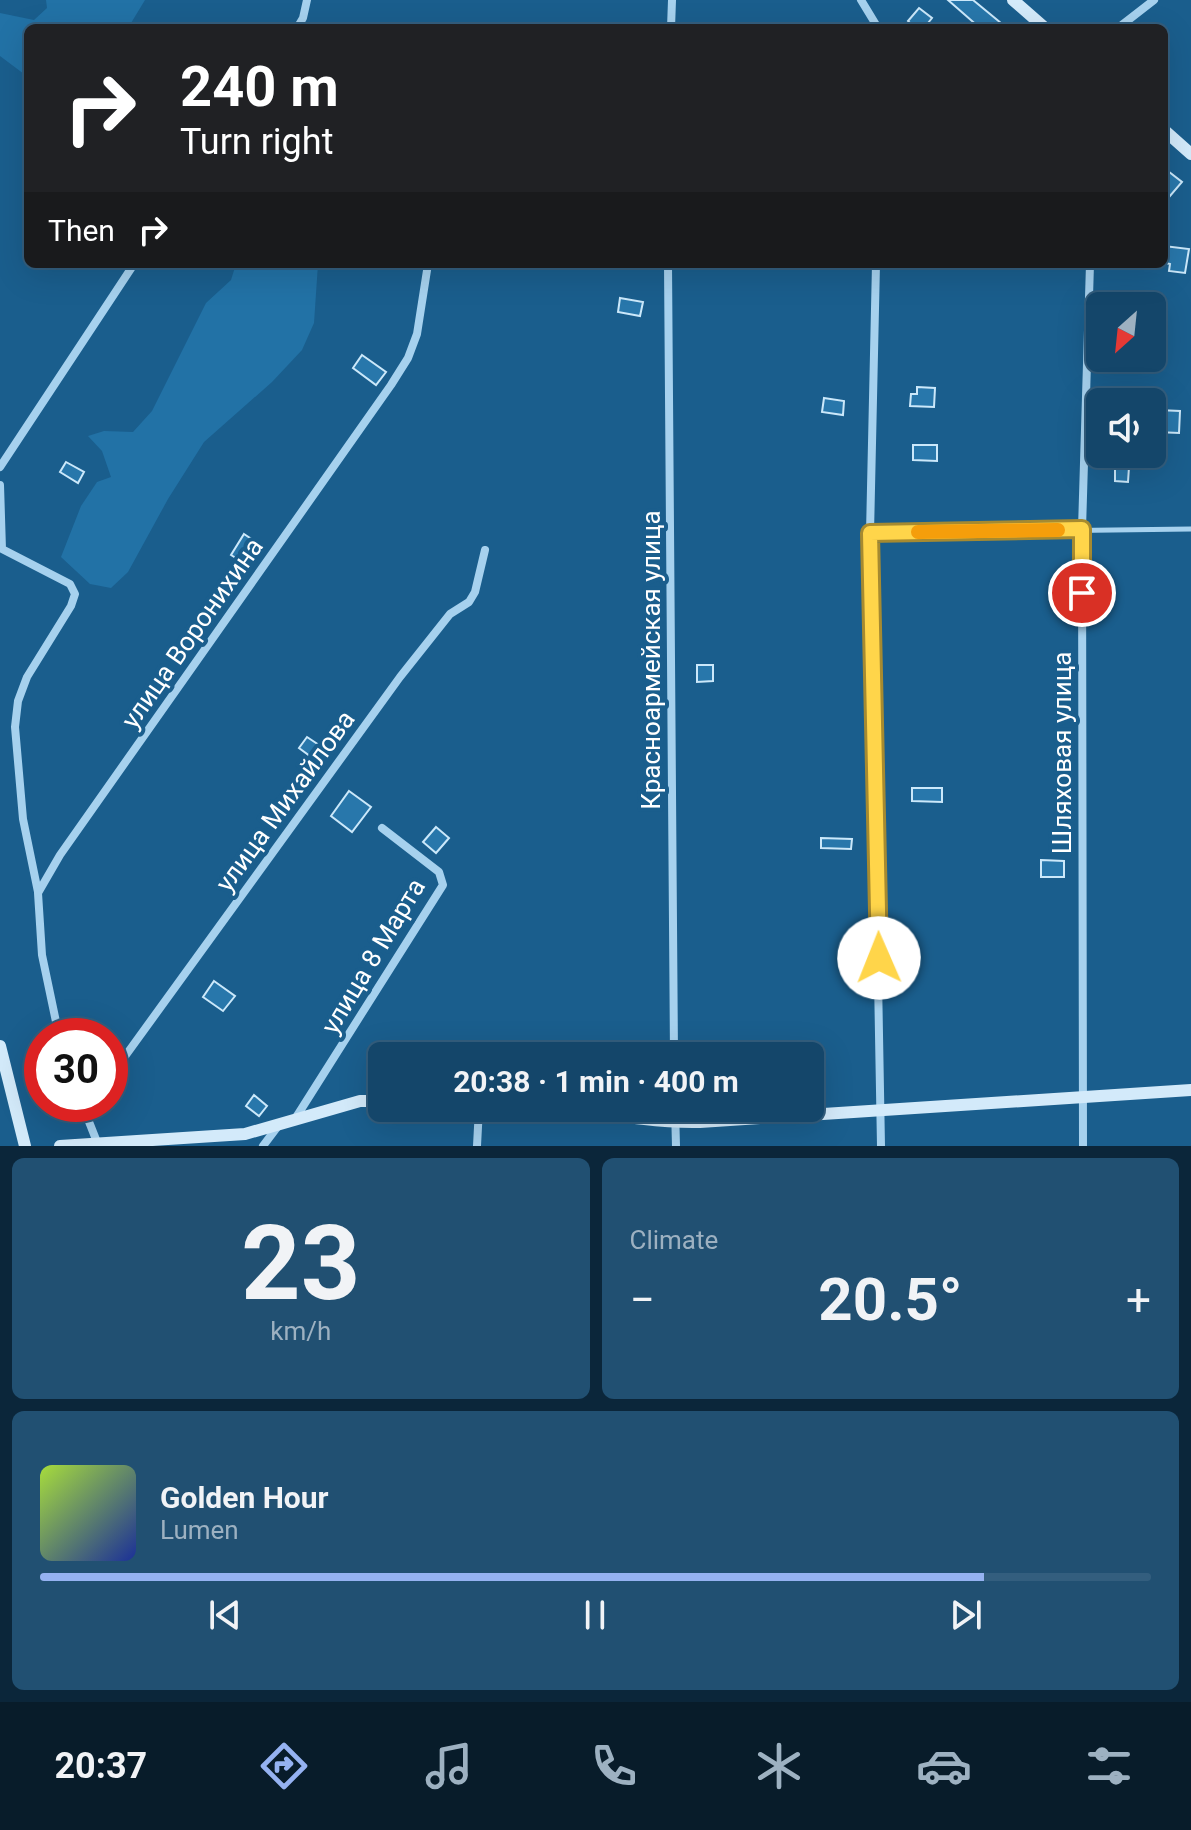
<!DOCTYPE html>
<html lang="en">
<head>
<meta charset="utf-8">
<style>
	body { margin:0; font-family:Roboto,sans-serif; background:#215072; color:#f1f3f6; height:100vh; display:flex; flex-direction:column; font-size:30px; white-space:nowrap }
	* { box-sizing:border-box; margin:0 }
	p { font-size:26px; color:#9db1c1 }
	.icon { flex:none; width:44px; height:44px; fill:none; stroke:currentColor; stroke-width:2; stroke-linecap:round; stroke-linejoin:round }
	.map { position:relative; height:1146px; overflow:hidden }
	.panel { display:flex; flex-direction:column; gap:12px; padding:12px; background:#0b263a; flex:1 }
	.panel>* { flex:none }
	.guide { position:absolute; left:24px; top:24px; width:1144px; height:244px; border-radius:12px; box-shadow:0 8px 32px #0002,0 0 0 2px #335e7e; background:#202124; color:#fff; overflow:hidden }
	.needle { width:52px; rotate:207deg }
	.fabs { position:absolute; left:1086px; top:292px; display:grid; gap:16px }
	.fabs a { display:grid; place-items:center; width:80px; height:80px; border-radius:12px; background:#14466a; box-shadow:0 8px 32px #0002,0 0 0 2px #335e7e; font-size:40px }
	.speed { position:absolute; left:24px; top:1018px; display:flex; gap:16px; font-size:40px; font-weight:700; text-align:center }
	.speed>* { display:grid; place-content:center; width:104px; height:104px; border-radius:50%; background:#14466a; box-shadow:0 8px 32px #0002,0 0 0 2px #335e7e; line-height:1 }
	.speed .limit { border:12px solid #d22; background:#fff; color:#111 }
	.pin { position:absolute; display:grid; place-items:center; width:68px; height:68px; color:#fff; margin:-34px; border:4px solid #fff; border-radius:50%; box-shadow:0 2px 8px #0007 }
	.me { position:absolute; width:88px; margin:-44px; rotate:359deg; stroke-linejoin:round; filter:drop-shadow(0 0 6px #0008) }
	.turn { display:flex; align-items:center; gap:28px; height:168px; padding:0 24px; font-size:36px }
	.turn .icon { width:104px; height:104px; stroke-width:2.5 }
	.turn b { display:block; font-size:56px; line-height:68px }
	.then { display:flex; align-items:center; height:76px; padding:0 24px; background:#0003; gap:16px; font-size:30px }
	.big { font-size:60px; font-weight:700; line-height:1.1 }
	.panel .widget { flex:1; display:flex; flex-direction:column; justify-content:center; gap:12px; min-width:0; padding:0 28px; border-radius:12px; background:#215072 }
	.panel .dial { align-items:center; gap:0 }
	.dial b { font-size:104px; line-height:1 }
	.song { display:flex; align-items:center; gap:24px }
	.cover { width:96px; height:96px; border-radius:12px; background:linear-gradient(135deg,hsl(80 70% 55%),hsl(230 70% 35%)) }
	.played { height:8px; border-radius:4px; background:linear-gradient(90deg,#95b2f1 85%,#335e7e 85%) }
	.keys { display:flex; justify-content:space-around; direction:ltr }
	.heat { display:flex; justify-content:space-between; align-items:center; font-size:44px; direction:ltr }
	.panel .tiles { flex:1; display:grid; gap:12px; grid-template-columns:1fr 1fr }
	.widget:last-child { grid-column:span 2 }
	.trip { position:absolute; left:368px; top:1042px; width:456px; height:80px; border-radius:12px; background:#14466a; box-shadow:0 8px 32px #0002,0 0 0 2px #335e7e; font-weight:700; line-height:80px; text-align:center }
	.tab-bar { display:flex; height:128px; justify-content:space-around; align-items:center; background:#081c2a; color:#9db1c1 }
	.tab-bar .icon { width:56px; height:56px }
	.tab-bar .active { color:#95b2f1 }
	.tab-bar b { font-size:36px; color:#f1f3f6 }
	.map>svg:first-child { display:block }
</style>
</head>
<body>
<div class="map">
<svg width="1191" height="1146" viewBox="0 0 1191 1146">
	<rect width="100%" height="100%" fill="#1a5e8d"/>
	<path fill="#2272a6" d="M46 0H145L128 28H28V77L0 56V13L34 20 47 8Z
		M236 264H318L314 323 302 350 272 382 204 442 168 499 128 572 111 588 90 584 61 557 81 506 97 482 111 477 102 451 88 436 104 431 133 432 152 411 206 303 231 280Z"/>
	<path fill="#2877ab" stroke="#cbe8fa" stroke-width="2" d="M948 0H973L1007 28H980Z
		M919 8 932 18 924 28H915L908 21Z
		M1164 168 1182 182 1164 203Z
		M1164 246 1189 249 1185 273 1169 271 1170 264 1166 263 1167 258 1164 257Z
		M620 298 643 302 640 316 618 312Z
		M362 355 386 372 376 385 353 368Z
		M917 387 935 388 934 407 910 406 911 394H917Z
		M824 398 844 401 843 415 822 412Z
		M1158 410 1180 411 1179 433 1157 432Z
		M913 445H937V461L913 460Z
		M66 462 84 472 78 483 60 472Z
		M1115 466 1129 467 1128 482 1115 481Z
		M244 534 259 544 252 556 246 552 241 561 231 555Z
		M697 665H713V681L697 682Z
		M307 737 322 747 314 759 299 748Z
		M912 788H942V802L912 801Z
		M349 791 371 807 352 832 331 816Z
		M436 827 449 838 436 853 423 842Z
		M821 838 852 839 851 849 821 848Z
		M1041 860 1064 861V877H1041Z
		M214 981 235 996 223 1011 203 997Z
		M597 1046 635 1049 634 1056H596Z
		M254 1095 267 1106 259 1116 246 1106Z"/>
	<g fill="none" stroke-linecap="round" stroke-linejoin="round">
		<path stroke="#a6d1ee" stroke-width="5" d="M870 533 1191 529"/>
		<path stroke="#a6d1ee" stroke-width="8" d="M861 0 878 28
			M297 28 303 18 307 0
			M671 28 672 0
			M1118 28 1154 0
			M668 264 674 1056
			M876 264 870 533 881 1146
			M0 467 134 264
			M0 485 2 549 70 584 75 594 71 606 27 677 18 701 15 727 23 819 38 892
			M59 1036 42 955 38 893 60 855 391 385 408 358 417 334 428 264
			M110 1077 400 677 450 614 469 602 475 592 485 550
			M82 1104 97 1142 95 1146
			M675 1108 676 1146
			M295 1119 443 885 439 872 382 828
			M263 1146 278 1126
			M477 1146 479 1108
			M1083 1146 1082 529 1090 264"/>
		<path stroke="#d3eafa" stroke-width="12" d="M1013 0 1045 28
			M1164 130 1191 154
			M0 1046 25 1146
			M571 1108C614 1115 656 1123 700 1122L1191 1090
			M60 1146 245 1134 360 1101H382"/>
	</g>
	<g fill="none" stroke-linecap="round" stroke-linejoin="round">
		<defs>
			<path id="route" d="M879 958 870 533 1082 529V593"/>
		</defs>
		<use href="#route" stroke="#a68a30" stroke-width="20"/>
		<use href="#route" stroke="#ffd54a" stroke-width="14"/>
		<path stroke="#f59e0b" stroke-width="14" d="M918 532 1058 530"/>
	</g>
	<g text-anchor="middle" stroke-width="8" stroke-linejoin="round" paint-order="stroke">
		<g font-size="26" fill="#fff" stroke="#1a5e8d">
			<text transform="translate(192 633) rotate(-55)" y="9">улица Воронихина</text>
			<text transform="translate(651 660) rotate(-90)" y="9">Красноармейская улица</text>
			<text transform="translate(1062 753) rotate(-90)" y="9">Шляховая улица</text>
			<text transform="translate(285 801) rotate(-54)" y="9">улица Михайлова</text>
			<text transform="translate(373 956) rotate(-59)" y="9">улица 8 Марта</text>
		</g>
	</g>
</svg>
<div class="fabs">
<a><svg class="needle" viewBox="-14 -14 28 28"><path d="M0-13l5 13h-10z" fill="#e53935"/><path d="M0 13l5-13h-10z" fill="#9db1c1"/></svg></a>
<a><svg class="icon" aria-label="sound" viewBox="0 0 24 24"><path d="M4 9h4l5-4v14l-5-4H4zM17 9q2 3 0 6"/></svg></a>
</div>
<div class="speed"><div class="limit">30</div></div>
<div class="pin" style="left:1082px;top:593px;background:#d93025"><svg class="icon" aria-label="arrive" viewBox="0 0 24 24"><path d="M6 21V4h12l-3 4 3 4H6"/></svg></div>
<svg class="me" style="left:879px;top:958px" viewBox="-20 -20 40 40"><circle r="19" fill="#fff"/><path d="M0-13L10 11 0 6-10 11z" fill="#ffd54a"/></svg>
<div class="trip">20:38 · 1 min · 400 m</div>
<div class="guide">
<div class="turn"><svg class="icon" aria-label="right" viewBox="0 0 24 24"><path d="M7 20v-9h11M14 6l5 5-5 5"/></svg><div><b>240 m</b>Turn right</div></div>
<div class="then">Then<svg class="icon" aria-label="right" viewBox="0 0 24 24"><path d="M7 20v-9h11M14 6l5 5-5 5"/></svg></div>
</div>
</div>
<section class="panel">
<div class="tiles">
<div class="widget dial"><b>23</b><p>km/h</p></div>
<div class="widget"><p>Climate</p>
<div class="heat"><a>−</a><b class="big">20.5°</b><a>+</a></div>
</div>
<div class="widget">
<div class="song"><i class="cover"></i><div><b>Golden Hour</b><p>Lumen</p></div></div>
<div class="played"></div>
<div class="keys"><svg class="icon" aria-label="previous" viewBox="0 0 24 24"><path d="M18 5L8 12l10 7zM5 5v14"/></svg><svg class="icon" aria-label="pause" viewBox="0 0 24 24"><path d="M8 5v14M16 5v14"/></svg><svg class="icon" aria-label="next" viewBox="0 0 24 24"><path d="M6 5l10 7-10 7zM19 5v14"/></svg></div>
</div>
</div>
</section>
<nav class="tab-bar">
<b>20:37</b>
<svg class="icon active" aria-label="directions" viewBox="0 0 24 24"><path d="M12 3l9 9-9 9-9-9zM9 14v-3h6M13 9l2 2-2 2"/></svg>
<svg class="icon" aria-label="music" viewBox="0 0 24 24"><path d="M9 18V5l10-2v13"/><circle cx="6" cy="18" r="3"/><circle cx="16" cy="16" r="3"/></svg>
<svg class="icon" aria-label="phone" viewBox="0 0 24 24"><path d="M5 4h4l2 5-3 2q2 4 5 5l2-3 5 2v4C11 20 4 13 5 4z"/></svg>
<svg class="icon" aria-label="climate" viewBox="0 0 24 24"><path d="M12 3v18M4 7l16 10M4 17L20 7"/></svg>
<svg class="icon" aria-label="car" viewBox="0 0 24 24"><path d="M5 17H2v-5l4-1 3-4h7l3 4 3 1v5h-3M9 17h6M6 11h13"/><circle cx="7" cy="17" r="2"/><circle cx="17" cy="17" r="2"/></svg>
<svg class="icon" aria-label="filters" viewBox="0 0 24 24"><path d="M4 7h16M4 17h16"/><circle cx="9" cy="7" r="2"/><circle cx="15" cy="17" r="2"/></svg>
</nav>
</body>
</html>
